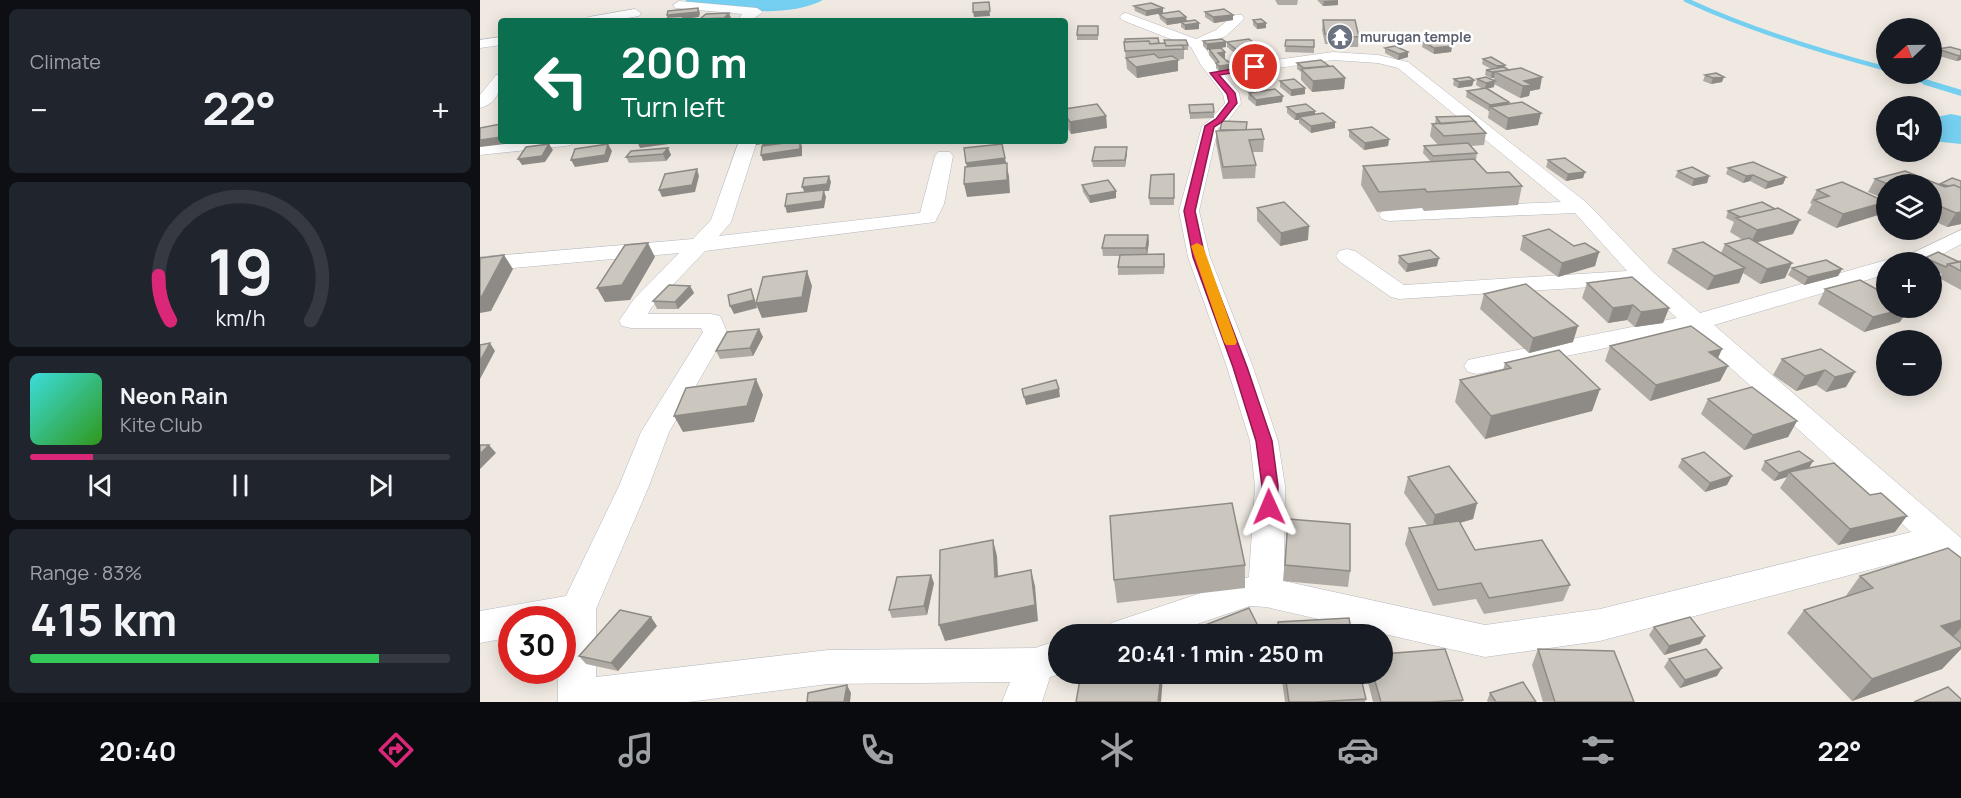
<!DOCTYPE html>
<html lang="en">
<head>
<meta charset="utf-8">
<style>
	body { margin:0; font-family:Manrope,sans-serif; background:#20242c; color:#f1f3f6; height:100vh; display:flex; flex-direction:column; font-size:22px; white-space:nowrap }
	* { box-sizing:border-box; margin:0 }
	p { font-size:20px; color:#9ea1a6 }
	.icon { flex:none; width:33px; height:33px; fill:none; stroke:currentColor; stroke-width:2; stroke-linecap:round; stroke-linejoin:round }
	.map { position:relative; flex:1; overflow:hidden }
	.sheet { display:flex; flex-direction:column; gap:9px; padding:9px; background:#0d0f14; width:480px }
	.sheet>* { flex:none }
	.top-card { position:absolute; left:18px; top:18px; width:570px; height:126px; border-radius:6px; box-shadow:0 3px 15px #0003; background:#0b6e4f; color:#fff; overflow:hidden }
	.needle { width:39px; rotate:248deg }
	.controls { position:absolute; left:1396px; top:18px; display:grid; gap:12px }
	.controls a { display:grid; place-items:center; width:66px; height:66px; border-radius:50%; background:#171b24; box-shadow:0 3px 15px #0003; font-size:30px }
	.speed { position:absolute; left:18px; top:606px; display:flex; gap:12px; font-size:30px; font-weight:700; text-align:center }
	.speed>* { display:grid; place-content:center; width:78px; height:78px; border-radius:50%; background:#171b24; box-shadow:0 3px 15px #0003; line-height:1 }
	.speed .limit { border:9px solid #d22; background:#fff; color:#111 }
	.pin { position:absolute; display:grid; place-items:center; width:51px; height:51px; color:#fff; margin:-26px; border:3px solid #fff; border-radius:50%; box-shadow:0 2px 6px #0007 }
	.me { position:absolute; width:66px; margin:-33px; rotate:359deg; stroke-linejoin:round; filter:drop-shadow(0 0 4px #0008) }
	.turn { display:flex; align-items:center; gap:21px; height:126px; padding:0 24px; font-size:27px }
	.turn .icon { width:78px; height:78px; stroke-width:2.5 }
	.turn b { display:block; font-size:42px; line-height:51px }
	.big { font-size:45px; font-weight:700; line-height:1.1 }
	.sheet .tile { flex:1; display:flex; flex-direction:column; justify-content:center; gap:9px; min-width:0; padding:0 21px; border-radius:9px; background:#20242c }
	.sheet .dial { align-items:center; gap:0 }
	.dial svg { height:156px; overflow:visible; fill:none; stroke:#363941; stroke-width:7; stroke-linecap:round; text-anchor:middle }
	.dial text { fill:#f1f3f6; stroke:none }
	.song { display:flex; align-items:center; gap:18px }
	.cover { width:72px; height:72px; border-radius:9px; background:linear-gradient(135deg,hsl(180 70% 55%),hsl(110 70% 35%)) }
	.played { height:6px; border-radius:3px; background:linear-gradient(90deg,#db2777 15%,#363941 15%) }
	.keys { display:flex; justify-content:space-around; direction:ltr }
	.heat { display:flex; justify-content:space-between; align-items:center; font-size:33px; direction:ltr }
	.charge { height:9px; border-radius:4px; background:linear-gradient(90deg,#34c759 83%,#363941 0) }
	.trip { position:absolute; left:568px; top:624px; width:345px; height:60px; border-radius:30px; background:#171b24; box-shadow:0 3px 15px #0003; font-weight:700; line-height:60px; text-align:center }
	.menu { display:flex; height:96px; justify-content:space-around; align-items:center; background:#090b0e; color:#9ea1a6 }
	.menu .icon { width:42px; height:42px }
	.menu .selected { color:#db2777 }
	.menu b { font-size:27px; color:#f1f3f6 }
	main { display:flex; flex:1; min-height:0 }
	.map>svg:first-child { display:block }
</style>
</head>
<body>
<main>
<section class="sheet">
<div class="tile"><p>Climate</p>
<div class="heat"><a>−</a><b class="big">22°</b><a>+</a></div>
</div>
<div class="tile dial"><svg viewBox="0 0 100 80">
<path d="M14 69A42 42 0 1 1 86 69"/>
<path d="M14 69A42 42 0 0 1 8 46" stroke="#db2777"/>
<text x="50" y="56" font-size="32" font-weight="700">19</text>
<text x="50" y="72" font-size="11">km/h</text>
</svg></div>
<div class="tile">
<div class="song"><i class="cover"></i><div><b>Neon Rain</b><p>Kite Club</p></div></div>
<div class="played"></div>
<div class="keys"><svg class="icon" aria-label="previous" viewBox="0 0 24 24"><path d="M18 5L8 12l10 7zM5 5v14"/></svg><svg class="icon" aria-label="pause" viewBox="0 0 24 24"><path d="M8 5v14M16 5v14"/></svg><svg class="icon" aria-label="next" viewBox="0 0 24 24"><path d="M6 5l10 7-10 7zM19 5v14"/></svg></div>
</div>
<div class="tile"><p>Range · 83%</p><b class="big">415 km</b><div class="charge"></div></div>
</section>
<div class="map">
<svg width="1481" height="702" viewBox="0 0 1481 702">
	<rect width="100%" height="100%" fill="#efe9e1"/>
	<path fill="#75cff0" d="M206 0H343C303 20 248 8 205 3Z
		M1471 114 1481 116V144L1452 141V118Z"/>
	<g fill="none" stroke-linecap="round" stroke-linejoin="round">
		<path stroke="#75cff0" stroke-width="4.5" d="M1206 0C1270 30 1339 51 1407 69
			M1421 74 1450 83"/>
		<path stroke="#75cff0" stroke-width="6" d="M1445 82 1481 93"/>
		<defs>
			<path id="street" d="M199 1 277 8 283 12 270 21H258L262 14 195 8 193 5Z
				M155 9 161 13 159 16 131 21H103L109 17Z
				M646 13 716 39 736 30 754 15H762L764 18 762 21 746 36 724 46 738 68 853 52 898 55 928 62 1107 203 1173 272 1220 313 1399 262 1407 260 1415 262H1407V274L1234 325 1481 538V572L1469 568 1453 553 1120 641 1005 657 786 607 770 606 688 634H626L631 623 769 577 775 486 770 441 747 367 708 257 699 211 722 126 733 117 745 103 743 94 721 65 711 47 642 20 640 17 642 14ZM853 60 898 63 918 68 1081 202 909 209 902 211 899 215 902 219 909 221 1095 213 1147 271 924 285 875 251 867 249 859 251 856 256 859 261 911 297 919 299 1160 284 1197 318 997 358 988 360 984 366 988 372 997 374 1210 331 1431 532 1120 609 1005 625 804 581 805 486 798 441 773 367 730 257 719 211 738 128 745 125 761 103 759 93 745 76Z
				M21 37V45L0 48V40Z
				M21 74C21 89 18 103 0 108V95L16 75Z
				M35 141H94L91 145 85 146 0 155V145Z
				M259 141H277L251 222 239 236 440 213 455 156 458 152H470L473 156 464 204 455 222 225 251 171 308 168 314H231L240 316 247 332 189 432 169 486 116 609V677L348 650 555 648 579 640 580 674 570 677 562 702H522L530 682 348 684 208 702H78V670H82V620H32V637L0 643V611L86 596 139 486 161 432 223 332 221 328H151L142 326 139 321 154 299 199 253 0 271V257L213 239 231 220Z
				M1481 230V244L1448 262H1421L1424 257Z"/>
		</defs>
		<use href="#street" stroke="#b4b7c1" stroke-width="1"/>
		<use href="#street" fill="#fff" fill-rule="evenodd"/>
	</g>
	<path fill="#afaba4" d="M795 0H818L817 5H798Z
		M837 0H858V5L843 6Z
		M654 6 683 8V13L666 16 655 11Z
		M725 12 753 20 734 23 725 17Z
		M679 14 719 23V29L705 30 701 27V23L687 25 680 19Z
		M251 18 248 21H220V19Z
		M773 20 786 23V28L777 29 773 25Z
		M843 20 879 37 878 47H862V44H845L842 30Z
		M618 26V40H597V35Z
		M806 40H834V53L805 52Z
		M723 41 746 42V47L727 50 723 46Z
		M644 42 708 45V50H704V59L697 60 698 71 657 78 647 69Z
		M747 42 779 53H773L775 61 762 62 758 59V55H757L747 47Z
		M943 42 972 46 971 52 954 54 942 47Z
		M905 48 928 52V57L918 60 905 53Z
		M729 49 745 52V58H744L747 61 755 64V70L739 72 736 68V63L729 55Z
		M1458 49 1481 50V60L1476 61 1456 55Z
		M1003 59 1025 65 1024 67 1060 89 1050 91 1049 96 1040 98 1014 84V87L1007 89 1058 125 1026 130 1008 118 1009 111 986 97 987 91 1003 89 996 85 997 79 1013 81 1014 78H1011L1005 75 1006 70 1011 69 1002 64Z
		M817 63 865 78 864 89 832 92 821 80V72L817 69Z
		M1225 75 1242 82 1231 84 1223 81Z
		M974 79 994 80 992 86 978 88 973 85Z
		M800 81 825 88V94L811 96 800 87Z
		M769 93 802 102 776 106 768 99Z
		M709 105 734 112V118L710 119Z
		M807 107 835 111V114L855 128 831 133 819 123V120H815L807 113Z
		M585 109 626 116 627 128 591 134 585 124Z
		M956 117 1006 133 1004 145 991 146 997 153 996 160H994L1007 173 1042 186 1038 205 944 211 942 208 897 212 881 185 883 166 951 162 943 153 944 146 958 145 950 136 952 124H955Z
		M767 130 784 139 783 152H772L776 165 775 178 743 179 736 143V131Z
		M869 130 909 139 908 146 884 150 869 137Z
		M647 147V153L645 167H613L612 161Z
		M188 148 191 155 186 161 149 163 146 157Z
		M1068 160 1105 172 1103 178 1086 181 1066 167Z
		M1248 168 1306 177 1303 184 1285 189 1270 181 1263 183 1246 174Z
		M1198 171 1229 176 1227 183 1212 186 1195 177Z
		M694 174V205H670L669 198Z
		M1395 179 1460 185V184L1481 181V224L1467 227 1452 220V184H1407V200L1388 192Z
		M602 185 636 191V198L610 203 603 192Z
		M1337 190 1398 215 1356 228 1327 213 1332 204 1330 203Z
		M777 208 828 240 800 246 777 221Z
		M1248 211 1313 234 1276 242 1305 278 1280 284 1263 273 1259 283 1227 290 1187 263 1193 249 1241 253 1245 244 1263 240 1250 232 1254 222 1246 218Z
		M668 235 669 242 667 254 685 262 684 274 638 275V267L640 256H623L622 248Z
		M1043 236 1119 252 1115 266 1078 277 1040 250Z
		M919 256 957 266 926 272 918 263Z
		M1445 258 1481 261V290L1459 278 1462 274 1452 270V262H1442Z
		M1312 268 1362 269 1358 276 1324 285 1308 275Z
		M1107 283 1189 308 1183 323 1155 327 1147 320 1128 323 1102 298Z
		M210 286 214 293 198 309H177L173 301Z
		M1345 289 1420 322 1384 332 1338 304Z
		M1004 294 1093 342 1049 353 1000 309Z
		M279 329 283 337 273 356 240 359 236 351Z
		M1130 346 1242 349 1238 358 1248 366 1240 381 1170 401 1125 361Z
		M1341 349 1366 387 1346 392 1336 385 1316 391 1293 375 1302 359Z
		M1025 363 1120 389 1112 411 1005 439 975 402 980 380 1023 370Z
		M1228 399 1317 421 1308 437 1264 450 1221 414Z
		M1202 459 1247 485 1225 492 1198 467Z
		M1285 461 1328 468 1415 532 1358 545 1300 488 1307 477 1294 481 1281 470Z
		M928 477 997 503 993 519 980 523 995 550 1090 585 1083 601 1004 614 996 599 953 606 925 544 929 528 947 525 924 493Z
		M808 519 870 571 868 587 803 581Z
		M1481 558V649L1462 669 1372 701 1307 633 1324 610 1365 597 1380 576Z
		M765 565V588L637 603 634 580Z
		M454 583 447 615 412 618 409 610Z
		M177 626 138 671 106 664 99 656Z
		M1174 627 1225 636 1220 644 1184 655 1169 635Z
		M1058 649 1154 702H1063L1052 665Z
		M1189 659 1237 676 1200 688 1184 667Z
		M801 674H880L886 699 885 702H805Z
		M886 674H903L983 700 982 702H893Z
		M1010 693 1056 702H1008L1007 701Z"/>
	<path fill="#8e8b86" d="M858 0V5L843 6 844 1Z
		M509 2 510 16 494 17 493 12Z
		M218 8 220 13 219 17 205 19V21H189L187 15Z
		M683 8V13L666 16V11Z
		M249 13 251 18 248 21H245L244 18Z
		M753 15V20L734 23 733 17Z
		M706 17 707 22 687 25 686 19Z
		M719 23V29L705 30V25Z
		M786 23V28L777 29V24Z
		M746 42V47L727 50V44Z
		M1457 43 1455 48H1452V44Z
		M972 46 971 52 954 54V48Z
		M779 47V53L760 55 759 54 758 55H757V50Z
		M745 52V58L738 59V53Z
		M928 52V57L918 60 919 54Z
		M775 55V61L762 62V57Z
		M1481 55V60L1476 61 1479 56Z
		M698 60V71L657 78 656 67Z
		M755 64V70L739 72V66Z
		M1025 65 1024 70 1015 72 1014 78H1011L1012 72H1016L1017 66Z
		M1062 77 1060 89 1050 91 1049 96 1040 98 1044 81Z
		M1244 77 1242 82 1231 84 1233 78Z
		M865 78 864 89 832 92 833 81Z
		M994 80 992 86 978 88 979 82Z
		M1015 81 1014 87 1005 89 1006 83Z
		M825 88V94L811 96V90Z
		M803 96 802 102 776 106V100Z
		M1029 102 1028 108 1010 107 1009 111H1008L1010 105Z
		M835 111V117H819V120H815L816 114Z
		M1061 113 1058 125 1026 130 1028 118Z
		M626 116 627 128 591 134 590 122Z
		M855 122V128L831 133V126Z
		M21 137V141H26L25 144 0 147V140Z
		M909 139 908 146 884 150 885 143Z
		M157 141H204L203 142 160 148Z
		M275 141H334L321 143 322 147V156L283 161 281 155 284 149 282 144 276 145Z
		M69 144 73 150 65 162 42 165 38 159Z
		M128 144 132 151 128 162 95 167 91 160Z
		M647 147V153L645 167V160Z
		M188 148 191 155 186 161 183 154Z
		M525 158 529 176 530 193 487 197 484 184 489 176 486 163Z
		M217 169 219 176 215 192 182 197 179 190Z
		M1105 172 1103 178 1086 181 1088 174Z
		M1273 175 1270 181 1263 183 1266 176Z
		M349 176 351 182 349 191H344L346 197 344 208 307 213 305 206 325 193 322 187Z
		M1229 176 1227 183 1212 186 1214 179Z
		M1306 177 1303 184 1285 189 1288 182Z
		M636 191V198L610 203 609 196Z
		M1406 202 1398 215 1356 228 1363 214Z
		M1481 212V224L1467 227 1476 213Z
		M1320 220 1313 234 1270 244 1277 230Z
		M829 226 828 240 800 246 801 233Z
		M668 235 669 242 667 256 666 248Z
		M168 243 175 257 150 300 125 302 117 288Z
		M1119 252 1115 266 1078 277 1082 263Z
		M24 255 33 269 11 311 0 313V297Z
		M959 258 957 266 926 272 928 264Z
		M1312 263 1305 278 1280 284 1287 269Z
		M1265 268 1259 283 1227 290 1234 276Z
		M1362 269 1358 276 1324 285 1328 277Z
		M327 271 332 286 327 312 282 318 276 304 277 308 254 314 250 306 271 289 276 303Z
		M210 286 214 293 198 309 195 302Z
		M1153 305 1147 320 1128 323 1133 308Z
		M1189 308 1183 323 1155 327 1161 312Z
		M1429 308 1420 322 1384 332 1393 317Z
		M1098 326 1093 342 1049 353 1053 338Z
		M279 329 283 337 273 356 270 348Z
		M10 343 15 351 0 379V361Z
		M1242 349 1235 364 1229 352Z
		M1248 366 1240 381 1170 401 1176 385Z
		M1345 370 1336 385 1316 391 1325 376Z
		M1375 372 1366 387 1346 392 1355 377Z
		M276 379 283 395 274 422 203 432 194 416Z
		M579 389 580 397 546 405 544 397Z
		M1120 389 1112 411 1005 439 1011 416Z
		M1317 421 1308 437 1264 450 1273 435Z
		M9 445 16 453 0 469V454Z
		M1333 461 1328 470 1309 472 1307 477 1294 481 1299 473Z
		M1252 476 1247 485 1225 492 1230 483Z
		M997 503 993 519 951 531 955 515Z
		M1427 516 1415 532 1358 545 1370 529Z
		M513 540 517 556 519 593 515 577Z
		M551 570 555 586 558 621 465 641 459 625Z
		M451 575 454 583 447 615 444 606Z
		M171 617 177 626 138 671 131 663Z
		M1481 620V628L1471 639 1461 626Z
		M777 624V632L772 634H751Z
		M1225 636 1220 644 1184 655 1189 646Z
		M1481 647V649L1462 669 1372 701 1392 679Z
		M1242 668 1237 676 1200 688 1205 680Z
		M681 674H683V677L681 702H678Z
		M367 685 371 693 370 702H364Z"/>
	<path fill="#cbc7bf" stroke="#8e8b86" stroke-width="1.5" d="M509 2 510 11 493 12V3Z
		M671 3 683 8 666 11 654 6Z
		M218 8V12L187 15 188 11Z
		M744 9 753 15 733 17 725 12Z
		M699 11 706 17 686 19 679 14Z
		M249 13 244 18 220 19 226 14Z
		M204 16 201 21H186L188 17Z
		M139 19V21H121Z
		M781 19 786 23 777 24 773 20Z
		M715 20 719 23 705 25 701 22Z
		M843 20H875L879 37 863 36 862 34H845Z
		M598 26H618V35H597Z
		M678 38 679 43 670 44 669 41 645 42V39Z
		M742 39 746 42 727 44 723 41Z
		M769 39 779 47 757 50 747 42Z
		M960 39 972 46 954 48 943 42Z
		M684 40H706L708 45 686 46Z
		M806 40H834V47L805 46Z
		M669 41 670 44 685 43 686 46 702 45 704 49 645 51 644 42Z
		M915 46 928 52 919 54 905 48Z
		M1470 47 1481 50V55L1479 56 1458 49Z
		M741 48 745 52 738 53 747 61 755 64 739 66 736 63 739 62 729 49Z
		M772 52 775 55 762 57 759 54Z
		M674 54 679 58 692 56 698 60 656 67 646 58Z
		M1011 57 1025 65 1017 66 1003 59Z
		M841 60 849 66 824 68 817 63Z
		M853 66 865 78 833 81 821 69Z
		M1024 67 1029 70 1012 72 1006 70Z
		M1041 68 1062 77 1044 81 1052 85 1043 86 1015 72Z
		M1236 73 1244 77 1233 78 1225 75Z
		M989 77 994 80 979 82 974 79Z
		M1006 77 1015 81 1006 83 997 79Z
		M814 79 825 88 811 90 800 81Z
		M1006 88 1029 102 1010 105 987 91Z
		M795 89 803 96 776 100 769 93Z
		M1042 102 1061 113 1028 118 1010 107Z
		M617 104 626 116 590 122 585 115V109Z
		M733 104 734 112 710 113 709 105Z
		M826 104 835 111 816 114 807 107Z
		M843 113 855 122 831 126 819 117Z
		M989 116 997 123 994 121 961 124 956 117Z
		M742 121 767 122 766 130H740Z
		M994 121 1006 133 964 136 952 124Z
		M21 124V137L0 140V128Z
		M892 127 909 139 885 143 869 130Z
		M781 129 784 139 769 140 776 165 743 167 736 131Z
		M320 141V149L281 155 282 146Z
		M988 143 997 153 953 156 944 146Z
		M69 144 62 156 38 159 46 147Z
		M128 144 125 155 91 160 95 149Z
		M522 144 525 158 486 163 484 148Z
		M615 147H647L645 160 612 161Z
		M188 148 183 154 146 157 151 151Z
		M1085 158 1105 172 1088 174 1068 160Z
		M994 159 1007 173 1029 172 1042 186 947 192 945 189 899 192 883 166Z
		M1273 162 1306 177 1288 182 1273 175 1266 176 1248 168Z
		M527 163V180L484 184 485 167Z
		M1212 167 1229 176 1214 179 1198 171Z
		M217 169 212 185 179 190 185 174Z
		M1425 171 1465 187 1474 185 1481 188V212L1476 213 1452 203V184H1408L1395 179Z
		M694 174V198H669L671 175Z
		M349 176 347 184 322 187 324 178Z
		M1472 178 1481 181V188L1474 185 1468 186 1460 184Z
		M628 180 636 191 609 196 602 185Z
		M1362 182 1406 202 1363 214 1334 200 1349 196 1337 190Z
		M344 190 342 201 305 206 307 194Z
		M804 202 829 226 801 233 777 208Z
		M1282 202 1295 209 1260 217 1248 211Z
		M1298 208 1320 220 1277 230 1256 218Z
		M1069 229 1094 246 1105 243 1119 252 1082 263 1043 236Z
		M625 235H668L666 248H622Z
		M1269 238 1312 263 1287 269 1245 244Z
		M1223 242 1265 268 1234 276 1193 249Z
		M168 243 142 285 117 288 145 245Z
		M950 250 959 258 928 264 919 256Z
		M1458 252 1479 262 1468 264 1466 267 1445 258Z
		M684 254V267H638L640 255Z
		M24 255 2 296 0 297V258Z
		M1346 260 1362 269 1328 277 1312 268Z
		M1481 261V271L1468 264Z
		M327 271 322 297 276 303 283 277Z
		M1152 277 1189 308 1161 312 1153 305 1133 308 1107 283Z
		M1380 280 1407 295V308H1427L1393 317 1345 289Z
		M1046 284 1098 326 1053 338 1004 294Z
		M189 285 210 286 195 302 173 301Z
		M271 289 274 300 250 306 248 295Z
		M1211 326 1242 349 1229 352 1248 366 1176 385 1130 346Z
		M279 329 270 348 236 351 247 332Z
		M10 343 0 361V345Z
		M1341 349 1375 372 1355 377 1345 370 1325 376 1302 359Z
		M1079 350 1120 389 1011 416 980 380 1031 368 1025 363Z
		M276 379 267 406 194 416 206 388Z
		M576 380 579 389 544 397 542 389Z
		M1272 387 1317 421 1273 435 1228 399Z
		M0 445H9L0 454Z
		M1319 451 1333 461 1299 473 1285 461Z
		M1224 452 1252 476 1230 483 1202 459Z
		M1354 463 1390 495 1401 493 1427 516 1370 529 1309 472Z
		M969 466 997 503 955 515 928 477Z
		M752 503 765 565 634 580 630 516Z
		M808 519 870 524V571L805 565Z
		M979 521 995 550 1062 540 1090 585 1009 598 1001 583 958 590 929 528Z
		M513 540 515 577 551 570 555 605 459 625 460 550Z
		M1468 548 1481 558V620L1461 626 1481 643V647L1392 679 1324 610 1393 588 1380 576Z
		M451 575 444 606 409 610 417 577Z
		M769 608 777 624 751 634H717L715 629Z
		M140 610 171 617 131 663 99 656Z
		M1210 617 1225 636 1189 646 1174 627Z
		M869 618 872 634H799L798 622Z
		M965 649 983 700 952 702H901L893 674H903V654Z
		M1058 649 1134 651 1154 702H1075Z
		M1226 649 1242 668 1205 680 1189 659Z
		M601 674H681L678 702H596Z
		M805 674H880L886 699 835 702H809Z
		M1043 682 1056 702H1016L1010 693Z
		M367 685 364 702H327L328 693Z
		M1468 687 1481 699V702H1434Z"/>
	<path fill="#db2777" stroke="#8e194d" stroke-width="1.5" d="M775 65 779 67 778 69 739 75 755 93 757 103 742 122 734 127 715 211 725 257 767 367 792 441 798 486 797 507 795 511 789 513 783 511 781 507 782 486 776 441 753 367 713 257 704 211 725 126 736 119 749 102 747 94 730 73Z"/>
	<path fill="#f59e0b" d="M717 243 723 246 757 342 755 345H746L744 342 711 246Z"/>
	<defs>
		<symbol id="temple-disc" viewBox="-11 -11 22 22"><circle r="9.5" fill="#6b7280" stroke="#fff"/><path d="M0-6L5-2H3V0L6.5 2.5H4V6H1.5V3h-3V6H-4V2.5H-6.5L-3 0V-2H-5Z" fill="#fff"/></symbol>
	</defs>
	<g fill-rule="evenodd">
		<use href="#temple-disc" x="845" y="22" width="30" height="30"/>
	</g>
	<g text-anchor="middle" stroke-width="5" stroke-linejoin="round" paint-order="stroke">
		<g font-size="14" font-weight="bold" fill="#5b616d" stroke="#fff" text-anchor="start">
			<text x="880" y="42">murugan temple</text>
		</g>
	</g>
</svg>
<div class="controls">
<a><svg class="needle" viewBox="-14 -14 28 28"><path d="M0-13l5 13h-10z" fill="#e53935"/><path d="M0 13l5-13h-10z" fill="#9ea1a6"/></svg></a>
<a><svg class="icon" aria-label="sound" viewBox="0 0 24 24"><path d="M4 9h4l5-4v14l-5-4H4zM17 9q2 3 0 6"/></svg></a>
<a><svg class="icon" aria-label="layers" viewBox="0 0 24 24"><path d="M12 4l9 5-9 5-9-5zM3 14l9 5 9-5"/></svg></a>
<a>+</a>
<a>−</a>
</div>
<div class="speed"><div class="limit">30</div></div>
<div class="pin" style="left:775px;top:67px;background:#d93025"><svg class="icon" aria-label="arrive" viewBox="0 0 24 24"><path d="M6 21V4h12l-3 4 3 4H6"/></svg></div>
<svg class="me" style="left:789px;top:507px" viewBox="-20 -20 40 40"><path d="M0-17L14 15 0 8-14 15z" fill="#db2777" stroke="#fff" stroke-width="4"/></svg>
<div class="trip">20:41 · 1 min · 250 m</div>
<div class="top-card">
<div class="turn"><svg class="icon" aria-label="left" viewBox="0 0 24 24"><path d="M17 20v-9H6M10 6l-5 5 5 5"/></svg><div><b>200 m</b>Turn left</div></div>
</div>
</div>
</main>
<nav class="menu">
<b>20:40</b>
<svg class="icon selected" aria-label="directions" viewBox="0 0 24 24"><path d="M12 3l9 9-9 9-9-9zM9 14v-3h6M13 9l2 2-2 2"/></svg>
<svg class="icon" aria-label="music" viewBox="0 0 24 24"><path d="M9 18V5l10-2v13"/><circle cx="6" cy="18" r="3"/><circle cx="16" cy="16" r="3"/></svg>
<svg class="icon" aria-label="phone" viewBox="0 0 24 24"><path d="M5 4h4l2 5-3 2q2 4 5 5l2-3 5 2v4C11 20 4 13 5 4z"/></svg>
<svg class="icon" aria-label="climate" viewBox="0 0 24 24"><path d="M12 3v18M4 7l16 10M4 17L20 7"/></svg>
<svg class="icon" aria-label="car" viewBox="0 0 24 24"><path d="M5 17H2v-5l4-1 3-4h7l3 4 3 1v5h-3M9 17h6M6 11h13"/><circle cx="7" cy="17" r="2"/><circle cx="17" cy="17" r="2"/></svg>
<svg class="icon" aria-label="filters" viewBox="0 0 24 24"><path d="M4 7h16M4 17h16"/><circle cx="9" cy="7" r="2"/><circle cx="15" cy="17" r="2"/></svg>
<b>22°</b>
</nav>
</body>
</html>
